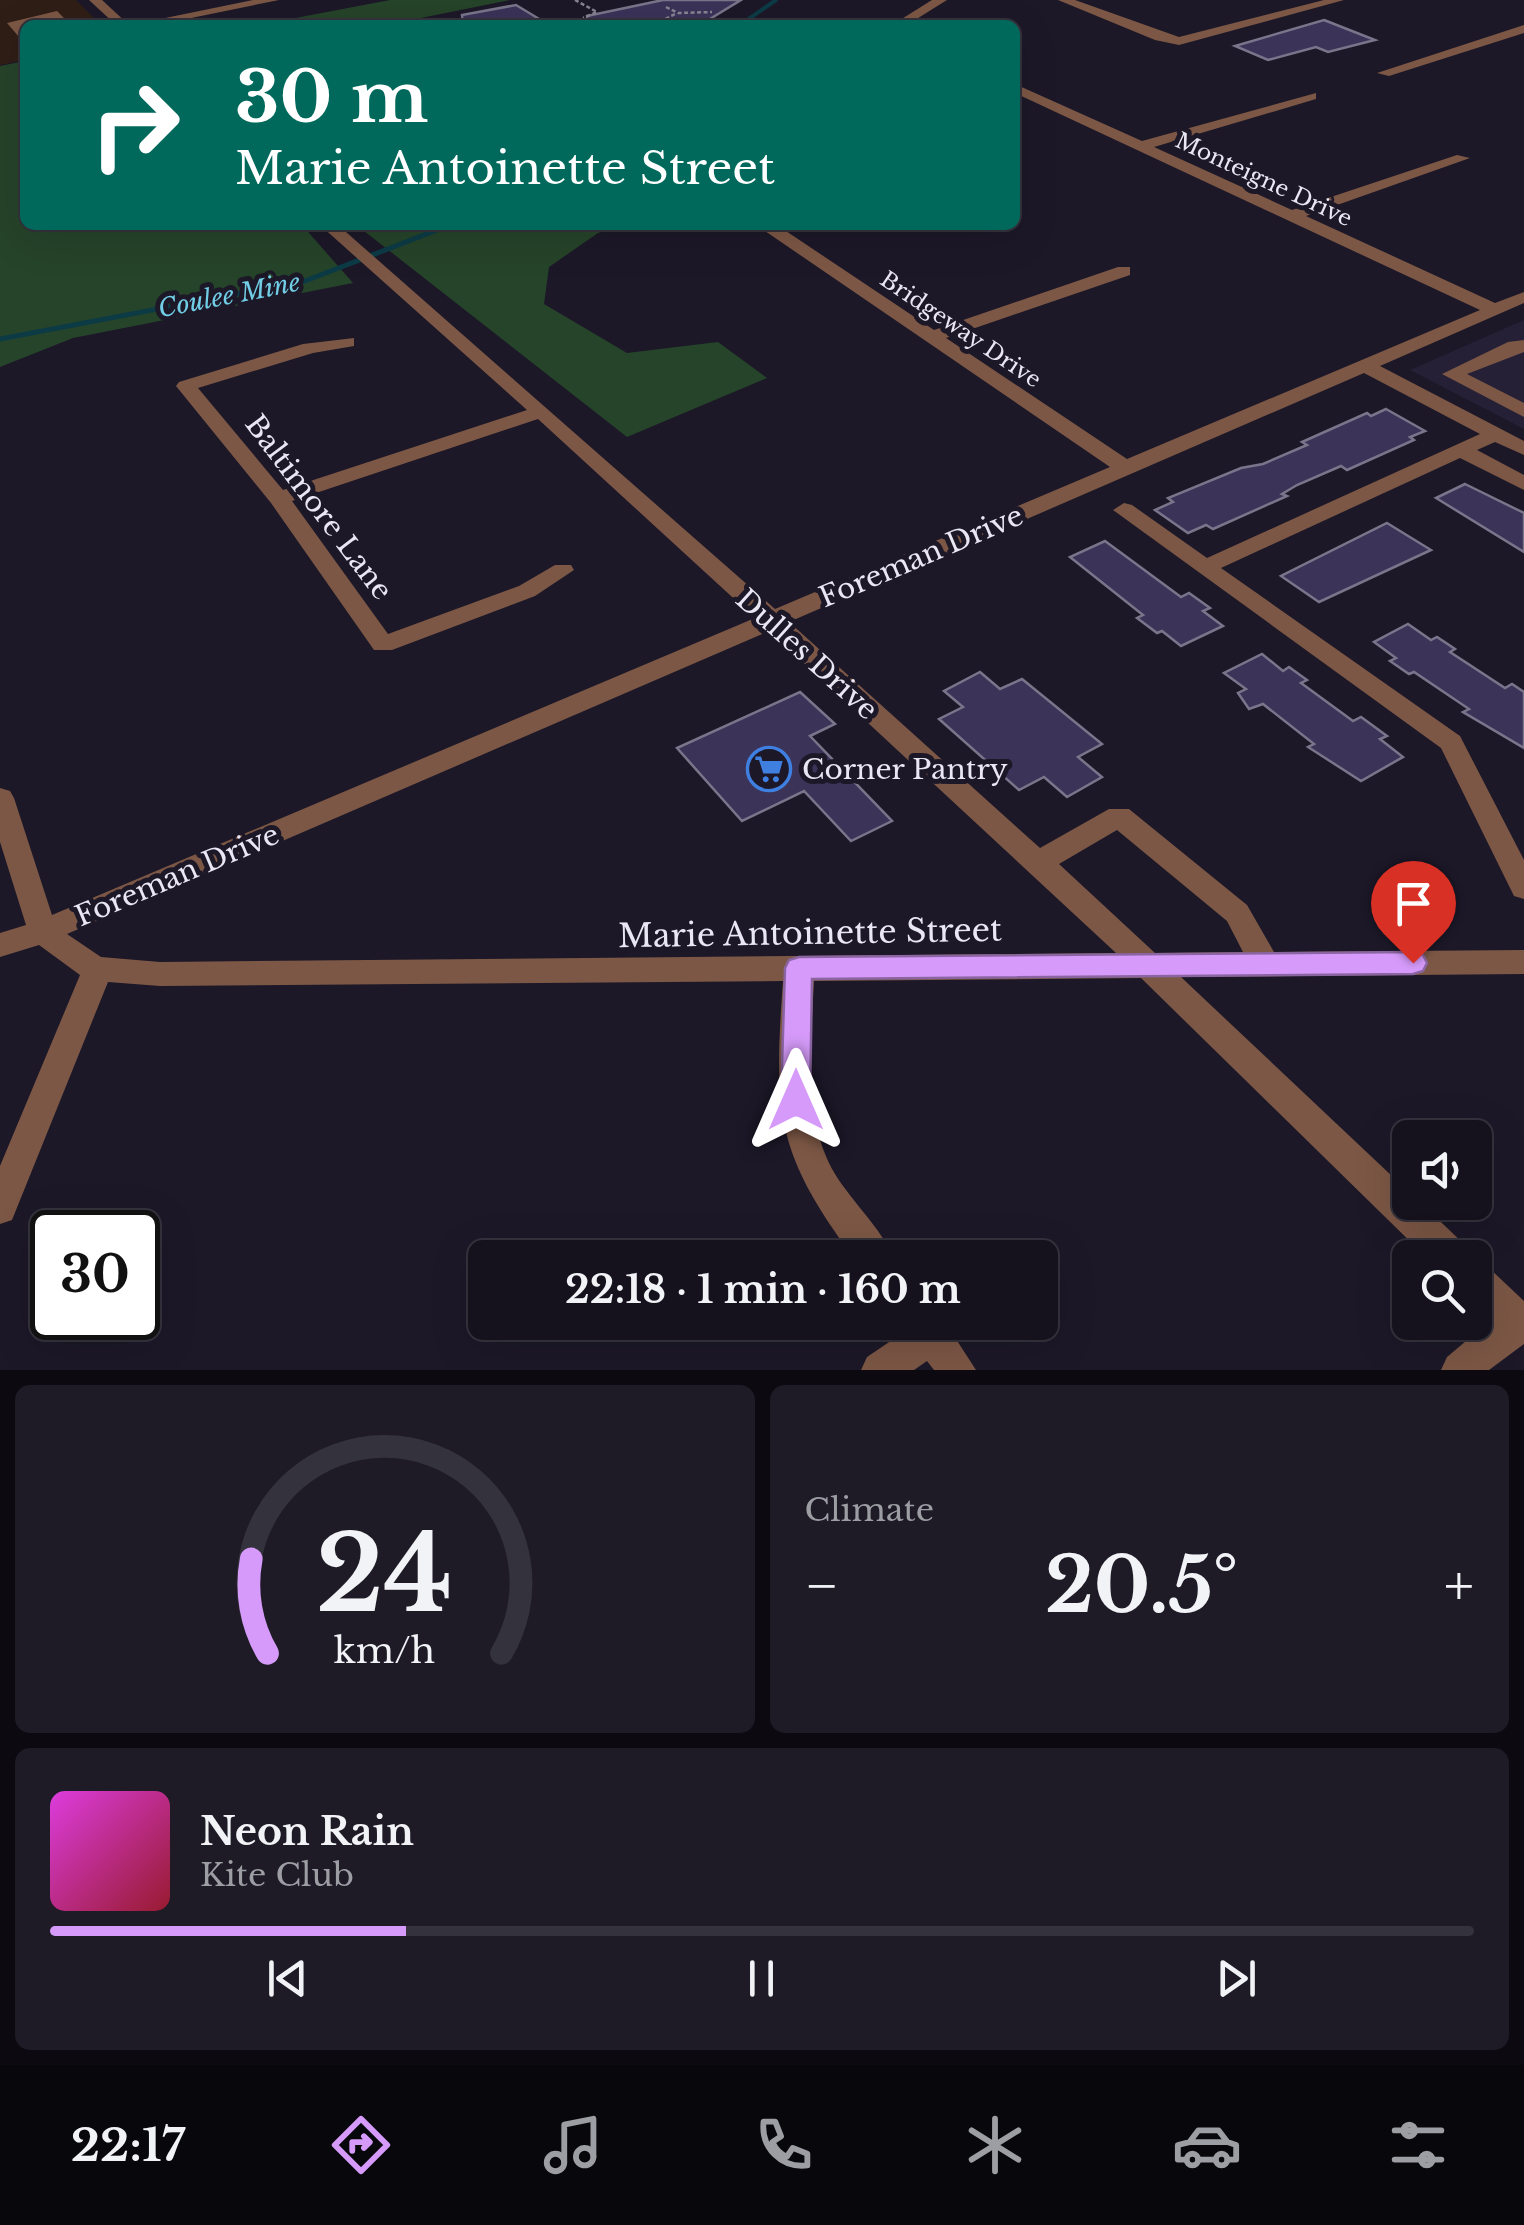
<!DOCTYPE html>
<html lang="en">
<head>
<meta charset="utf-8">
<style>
	body { margin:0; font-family:"Libre Baskerville",serif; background:#1e1b27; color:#f1f3f6; height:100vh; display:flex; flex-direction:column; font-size:38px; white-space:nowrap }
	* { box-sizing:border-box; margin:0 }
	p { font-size:32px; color:#9d9ea4 }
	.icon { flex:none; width:55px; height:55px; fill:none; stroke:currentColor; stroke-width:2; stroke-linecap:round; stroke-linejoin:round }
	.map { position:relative; height:1370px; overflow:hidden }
	.drawer { display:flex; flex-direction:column; gap:15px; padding:15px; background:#0c0a10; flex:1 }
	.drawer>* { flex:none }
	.top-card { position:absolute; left:20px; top:20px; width:1000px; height:210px; border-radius:15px; box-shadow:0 10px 40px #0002,0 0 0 2px #34323c; background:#00695c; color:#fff; overflow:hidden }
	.buttons { position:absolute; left:1392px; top:1120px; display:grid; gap:20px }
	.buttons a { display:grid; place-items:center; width:100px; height:100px; border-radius:15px; background:#15121e; box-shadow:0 10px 40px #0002,0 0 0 2px #34323c; font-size:50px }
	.speed { position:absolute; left:30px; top:1210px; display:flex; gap:20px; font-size:50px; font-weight:700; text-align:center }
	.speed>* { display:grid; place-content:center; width:130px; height:130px; border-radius:50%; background:#15121e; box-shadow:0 10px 40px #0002,0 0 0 2px #34323c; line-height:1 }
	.speed .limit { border:5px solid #111; border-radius:15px; background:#fff; color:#111 }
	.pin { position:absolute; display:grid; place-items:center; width:85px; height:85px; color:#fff; margin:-102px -42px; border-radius:50% 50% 50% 0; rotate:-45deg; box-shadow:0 0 10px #0007 }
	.pin .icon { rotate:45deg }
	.me { position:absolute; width:110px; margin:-55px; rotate:0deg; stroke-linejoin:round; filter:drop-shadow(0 0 8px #0008) }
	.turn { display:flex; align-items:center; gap:35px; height:210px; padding:0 50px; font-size:45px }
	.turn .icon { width:130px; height:130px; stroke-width:2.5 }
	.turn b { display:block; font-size:70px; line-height:85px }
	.big { font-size:75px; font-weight:700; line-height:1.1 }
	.drawer .widget { flex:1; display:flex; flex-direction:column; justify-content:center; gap:15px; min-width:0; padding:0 35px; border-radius:15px; background:#1e1b27 }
	.drawer .dial { align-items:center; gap:0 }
	.dial svg { height:260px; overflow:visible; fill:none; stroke:#34323c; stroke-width:7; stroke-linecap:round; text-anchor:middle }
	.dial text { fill:#f1f3f6; stroke:none }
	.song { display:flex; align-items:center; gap:30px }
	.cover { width:120px; height:120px; border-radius:15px; background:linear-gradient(135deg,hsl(300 70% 55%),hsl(350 70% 35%)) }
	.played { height:10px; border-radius:5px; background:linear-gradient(90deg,#d69bfa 25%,#34323c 25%) }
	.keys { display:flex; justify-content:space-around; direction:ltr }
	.heat { display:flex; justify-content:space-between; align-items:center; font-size:55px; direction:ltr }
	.drawer .tiles { flex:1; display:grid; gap:15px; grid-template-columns:1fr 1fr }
	.widget:last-child { grid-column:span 2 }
	.trip { position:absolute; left:468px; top:1240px; width:590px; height:100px; border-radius:15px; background:#15121e; box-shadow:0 10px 40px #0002,0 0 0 2px #34323c; font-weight:700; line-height:100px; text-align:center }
	.tab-bar { display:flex; height:160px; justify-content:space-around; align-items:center; background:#08070c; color:#9d9ea4 }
	.tab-bar .icon { width:70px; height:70px }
	.tab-bar .active { color:#d69bfa }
	.tab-bar b { font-size:45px; color:#f1f3f6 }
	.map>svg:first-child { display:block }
</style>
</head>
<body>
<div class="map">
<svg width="1524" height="1370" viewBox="0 0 1524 1370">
	<rect width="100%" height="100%" fill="#1c1828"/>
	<path fill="#252036" d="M1524 320V429L1410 370Z"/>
	<path fill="#2f1e16" d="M0 0H76L101 25H25V60L0 65Z"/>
	<path fill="#26442a" d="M390 0H510L386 25 264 24Z
		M25 61V225H88L99 231 191 225H302L353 283 73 338 0 367V66Z
		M366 225H625L598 233 549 267 544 304 627 353 718 342 767 378 627 437 359 227Z"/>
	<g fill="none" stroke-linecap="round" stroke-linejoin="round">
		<path stroke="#0c3b46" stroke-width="4" d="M740 25 776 0"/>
		<path stroke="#0c3b46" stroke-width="5" d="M0 339 305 281 450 225"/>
	</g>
	<path fill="#3b3358" stroke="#79758a" stroke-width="2.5" d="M663 0H741L700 25H588L587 16Z
		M516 5 549 25H463L462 15Z
		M1324 20 1375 40 1328 52 1316 47 1268 60 1235 46Z
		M1386 409 1425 431 1410 437 1414 440 1347 470 1341 466 1297 485 1282 494 1287 496 1213 529 1206 525 1188 533 1155 510 1173 502 1168 498 1241 468 1263 464 1307 445 1302 442 1367 413 1371 416Z
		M1465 484 1524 513V552L1436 498Z
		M1387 523 1431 550 1319 602 1281 576Z
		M1105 541 1181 597 1189 593 1210 608 1203 611 1223 626 1181 646 1162 631 1157 633 1137 618 1143 615 1070 557Z
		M1408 624 1431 640 1437 637 1455 649 1450 652 1505 688 1512 684 1524 692V748L1463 712 1469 709 1414 672 1409 674 1390 661 1396 658 1374 642Z
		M1262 654 1283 671 1289 667 1307 680 1301 683 1353 721 1361 717 1387 736 1380 739 1403 757 1361 781 1308 747 1314 744 1263 704 1249 709 1238 693 1246 689 1224 673Z
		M980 672 1000 689 1022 679 1102 744 1078 757 1102 777 1067 797 1044 777 1019 790 939 719 963 707 944 691Z
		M800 692 835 724 810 736 892 821 851 841 804 791 742 821 677 748Z"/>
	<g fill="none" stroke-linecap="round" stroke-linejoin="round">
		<path stroke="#878492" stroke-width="2.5" stroke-dasharray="4 2.5" stroke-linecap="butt" d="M575 0 597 12 583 18
			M666 7 678 13 712 12
			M664 21 679 24
			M654 25 675 14"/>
		<path fill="#7c5745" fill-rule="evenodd" d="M89 0H102L129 25H116Z
			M253 0H279L157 25H131Z
			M932 0H947L907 25H892Z
			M1058 0H1075L1179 37 1324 0H1344L1179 45 1155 40Z
			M57 11 71 25H58L54 19 21 25 25 44 7 23Z
			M1524 25V33L1389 76 1377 73Z
			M1015 84 1142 141 1316 93V99L1154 147 1292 210 1457 155 1470 158 1306 216 1495 303 1524 292V303L1380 366 1524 441V455L1495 442 1477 450 1524 475V490L1460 458 1221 568 1460 736 1524 860V899L1514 896 1441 748 1113 510 1124 503 1132 505 1207 558 1480 434 1364 373 789 622 1040 848 1109 809H1129L1247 905 1274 952 1524 950V974L1181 977 1410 1193V1202H1420L1466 1246 1471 1258H1427L1141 978 814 981C811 1044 801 1116 835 1174 853 1203 880 1227 894 1258H854C774 1151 774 1110 783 981L160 986 108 982 12 1220 0 1224V1166L80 975 39 945 0 957V933L26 925 0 842V788L10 791 14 798 52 915 755 618 538 419 292 501 388 634 519 586 555 565H571L574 570 535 596 392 650H374L271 503 176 386 179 382 303 344 354 338V346L313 353 198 388 283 490 527 410 320 225H338L775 609 1110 467 765 231V225H777L934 330 1118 267H1130V275L946 338 1127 459 1480 310 1015 93ZM769 631 1116 953 160 962 101 957 67 934ZM1117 830 1227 921 1243 952 1155 953 1059 864Z
			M1524 340V352L1467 374 1524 403V417L1442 374 1508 342Z
			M1475 1261 1488 1267 1524 1301V1344L1489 1370H1441L1447 1357 1491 1320 1475 1304Z
			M904 1322H945L976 1370H934L927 1361 914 1370H861L867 1357 907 1330Z"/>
	</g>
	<path fill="#d69bfa" stroke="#8b65a2" stroke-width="2.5" d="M1413 952 1423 955 1427 963 1423 971 1413 974 812 979 810 1100 806 1109 796 1113 785 1109 781 1100 785 968 789 960 799 957Z"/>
	<defs>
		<symbol id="supermarket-ring" viewBox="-11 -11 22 22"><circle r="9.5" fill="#1c1828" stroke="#3f7fe0" stroke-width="1.5"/><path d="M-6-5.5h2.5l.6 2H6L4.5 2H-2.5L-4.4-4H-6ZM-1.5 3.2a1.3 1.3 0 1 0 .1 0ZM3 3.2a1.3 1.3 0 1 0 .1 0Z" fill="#3f7fe0"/></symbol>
	</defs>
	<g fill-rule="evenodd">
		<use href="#supermarket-ring" x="744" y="744" width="50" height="50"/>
	</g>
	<g text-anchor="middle" stroke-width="10" stroke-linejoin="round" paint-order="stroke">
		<g font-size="22" fill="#e9e7f3" stroke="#1c1828">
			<text transform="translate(1264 179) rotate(25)" y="8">Monteigne Drive</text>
			<text transform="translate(961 329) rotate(34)" y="8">Bridgeway Drive</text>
		</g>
		<g font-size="25" font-style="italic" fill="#71cee6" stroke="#1c1828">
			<text transform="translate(229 295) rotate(-11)" y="9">Coulee Mine</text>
		</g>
		<g font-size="28" fill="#e9e7f3" stroke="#1c1828">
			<text transform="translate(319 507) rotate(53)" y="10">Baltimore Lane</text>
			<text transform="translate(921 556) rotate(-23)" y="10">Foreman Drive</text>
			<text transform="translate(807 654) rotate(42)" y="10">Dulles Drive</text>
			<text transform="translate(177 875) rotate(-23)" y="10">Foreman Drive</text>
		</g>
		<g font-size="28" fill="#e9e7f3" stroke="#1c1828" text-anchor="start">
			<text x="802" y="779">Corner Pantry</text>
		</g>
		<g font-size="32" fill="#e9e7f3" stroke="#1c1828">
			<text transform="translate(810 933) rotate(-1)" y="11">Marie Antoinette Street</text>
		</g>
	</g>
</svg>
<div class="buttons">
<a><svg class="icon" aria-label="sound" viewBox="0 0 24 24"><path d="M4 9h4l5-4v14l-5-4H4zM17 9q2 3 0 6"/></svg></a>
<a><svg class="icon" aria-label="search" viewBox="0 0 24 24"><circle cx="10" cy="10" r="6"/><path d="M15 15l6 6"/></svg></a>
</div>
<div class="speed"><div class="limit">30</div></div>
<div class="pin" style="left:1413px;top:963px;background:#d93025"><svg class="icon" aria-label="arrive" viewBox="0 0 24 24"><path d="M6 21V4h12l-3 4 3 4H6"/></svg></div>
<svg class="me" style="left:796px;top:1100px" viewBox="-20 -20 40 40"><path d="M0-17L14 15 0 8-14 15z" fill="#d69bfa" stroke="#fff" stroke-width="4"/></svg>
<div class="trip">22:18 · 1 min · 160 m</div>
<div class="top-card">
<div class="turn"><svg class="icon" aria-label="right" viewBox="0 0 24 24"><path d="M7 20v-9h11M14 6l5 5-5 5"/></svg><div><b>30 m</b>Marie Antoinette Street</div></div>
</div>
</div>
<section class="drawer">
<div class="tiles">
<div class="widget dial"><svg viewBox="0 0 100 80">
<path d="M14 69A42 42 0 1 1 86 69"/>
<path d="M14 69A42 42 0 0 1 9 40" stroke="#d69bfa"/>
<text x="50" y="56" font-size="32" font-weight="700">24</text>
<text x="50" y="72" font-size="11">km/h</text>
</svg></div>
<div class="widget"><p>Climate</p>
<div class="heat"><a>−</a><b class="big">20.5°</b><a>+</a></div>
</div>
<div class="widget">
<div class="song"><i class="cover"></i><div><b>Neon Rain</b><p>Kite Club</p></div></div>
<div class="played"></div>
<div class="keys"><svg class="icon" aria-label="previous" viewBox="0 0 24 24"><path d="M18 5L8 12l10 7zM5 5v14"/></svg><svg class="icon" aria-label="pause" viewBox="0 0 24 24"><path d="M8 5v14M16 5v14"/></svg><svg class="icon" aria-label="next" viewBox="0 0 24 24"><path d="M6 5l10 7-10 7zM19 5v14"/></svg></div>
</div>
</div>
</section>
<nav class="tab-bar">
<b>22:17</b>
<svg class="icon active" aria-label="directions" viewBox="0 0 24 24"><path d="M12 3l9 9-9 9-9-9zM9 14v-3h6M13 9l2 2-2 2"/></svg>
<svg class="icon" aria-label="music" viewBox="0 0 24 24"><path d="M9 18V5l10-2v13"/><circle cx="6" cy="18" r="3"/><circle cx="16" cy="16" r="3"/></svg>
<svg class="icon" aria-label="phone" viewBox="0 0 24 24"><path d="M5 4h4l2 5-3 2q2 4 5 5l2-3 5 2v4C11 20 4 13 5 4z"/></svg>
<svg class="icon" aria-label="climate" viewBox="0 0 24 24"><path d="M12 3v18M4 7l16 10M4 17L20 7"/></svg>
<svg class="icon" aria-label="car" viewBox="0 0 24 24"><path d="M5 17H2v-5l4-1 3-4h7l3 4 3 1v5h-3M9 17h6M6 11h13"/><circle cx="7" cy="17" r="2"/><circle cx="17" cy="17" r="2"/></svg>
<svg class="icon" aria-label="filters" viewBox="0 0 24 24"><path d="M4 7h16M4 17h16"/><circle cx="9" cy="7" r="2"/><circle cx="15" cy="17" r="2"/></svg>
</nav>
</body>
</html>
